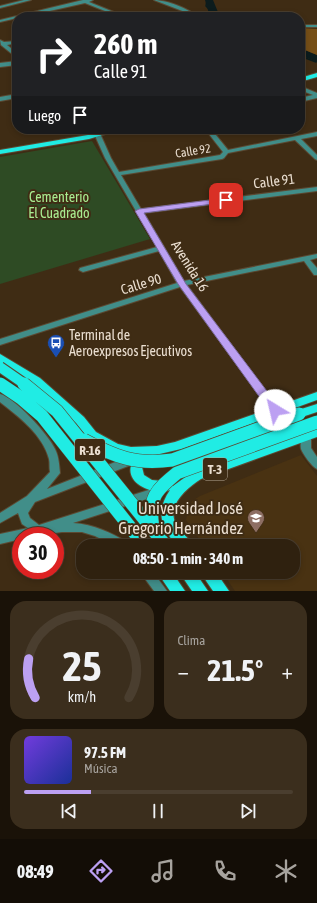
<!DOCTYPE html>
<html lang="es">
<head>
<meta charset="utf-8">
<style>
	body { margin:0; font-family:"Asap Condensed",sans-serif; background:#3b2e1d; color:#f1f3f6; height:100vh; display:flex; flex-direction:column; font-size:15px; white-space:nowrap }
	* { box-sizing:border-box; margin:0 }
	p { font-size:13px; color:#a7a39e }
	.icon { flex:none; width:22px; height:22px; fill:none; stroke:currentColor; stroke-width:2; stroke-linecap:round; stroke-linejoin:round }
	.map { position:relative; height:591px; overflow:hidden }
	.side { display:flex; flex-direction:column; gap:10px; padding:10px; background:#1a1208; flex:1 }
	.side>* { flex:none }
	.guide { position:absolute; left:12px; top:12px; width:293px; height:122px; border-radius:16px; box-shadow:0 2px 6px #0003,0 0 0 1px #4a3e2f; background:#202124; color:#fff; overflow:hidden }
	.speed { position:absolute; left:12px; top:527px; display:flex; gap:8px; font-size:20px; font-weight:700; text-align:center }
	.speed>* { display:grid; place-content:center; width:52px; height:52px; border-radius:50%; background:#2f210f; box-shadow:0 2px 6px #0003,0 0 0 1px #4a3e2f; line-height:1 }
	.speed .limit { border:6px solid #d22; background:#fff; color:#111 }
	.pin { position:absolute; display:grid; place-items:center; width:34px; height:34px; color:#fff; margin:-17px; border-radius:8px; box-shadow:0 2px 6px #0006 }
	.me { position:absolute; width:44px; margin:-22px; rotate:324deg; stroke-linejoin:round; filter:drop-shadow(0 0 3px #0008) }
	.turn { display:flex; align-items:center; gap:14px; height:84px; padding:0 16px; font-size:18px }
	.turn .icon { width:52px; height:52px; stroke-width:2.5 }
	.turn b { display:block; font-size:28px; line-height:34px }
	.then { display:flex; align-items:center; height:38px; padding:0 16px; background:#0003; gap:8px; font-size:15px }
	.big { font-size:30px; font-weight:700; line-height:1.1 }
	.side .widget { flex:1; display:flex; flex-direction:column; justify-content:center; gap:6px; min-width:0; padding:0 14px; border-radius:16px; background:#3b2e1d }
	.side .dial { align-items:center; gap:0 }
	.dial svg { height:104px; overflow:visible; fill:none; stroke:#4a3e2f; stroke-width:7; stroke-linecap:round; text-anchor:middle }
	.dial text { fill:#f1f3f6; stroke:none }
	.song { display:flex; align-items:center; gap:12px }
	.cover { width:48px; height:48px; border-radius:6px; background:linear-gradient(135deg,hsl(260 70% 55%),hsl(230 70% 35%)) }
	.played { height:4px; border-radius:2px; background:linear-gradient(90deg,#bca0f2 25%,#4a3e2f 25%) }
	.keys { display:flex; justify-content:space-around; direction:ltr }
	.heat { display:flex; justify-content:space-between; align-items:center; font-size:22px; direction:ltr }
	.side .tiles { flex:1; display:grid; gap:10px; grid-template-columns:1fr 1fr }
	.widget:last-child { grid-column:span 2 }
	.trip { position:absolute; left:76px; top:539px; width:224px; height:40px; border-radius:16px; background:#2f210f; box-shadow:0 2px 6px #0003,0 0 0 1px #4a3e2f; font-weight:700; line-height:40px; text-align:center }
	.tab-bar { display:flex; height:64px; justify-content:space-around; align-items:center; background:#130d06; color:#a7a39e }
	.tab-bar .icon { width:28px; height:28px }
	.tab-bar .current { color:#bca0f2 }
	.tab-bar b { font-size:18px; color:#f1f3f6 }
	.map>svg:first-child { display:block }
</style>
</head>
<body>
<div class="map">
<svg width="317" height="591" viewBox="0 0 317 591">
	<rect width="100%" height="100%" fill="#3f2c14"/>
	<path fill="#493212" d="M301 455 317 476V591H235L222 572H293V546H204L186 520 188 511 192 501 200 496Z"/>
	<path fill="#2e4b24" d="M92 141 150 239 0 284V157Z"/>
	<g fill="none" stroke-linecap="round" stroke-linejoin="round">
		<path stroke="#0c1c1d" stroke-width="1.5" d="M207 0 206 6 217 17
			M300 56 316 62"/>
		<path fill="#0c1c1d" fill-rule="evenodd" d="M205 0H213L220 17H210Z
			M300 48 317 55V62L300 55Z"/>
	</g>
	<path fill="#764f17" d="M300 28 317 29V55L300 48Z"/>
	<g fill="none" stroke-linecap="round" stroke-linejoin="round">
		<defs>
			<path id="street" d="M24 0H31L0 8V6Z
				M83 0H93L89 2 126 17H120L85 3 23 17H17V18L0 22V20Z
				M154 0C167 0 189 9 198 17H193L185 12Z
				M300 25H317V27H300Z
				M0 40 4 42 17 41V43L7 45 17 53V58L1 45Z
				M17 61V65L0 67V63Z
				M300 86 317 93V98L300 102V98L313 95 300 90Z
				M17 94V98L0 101V97Z
				M92 129H98L111 158 119 172 220 155 223 152 205 129H211L228 150 317 132V136L301 139 317 155V160L315 159 295 140 228 153 224 158 222 159 121 175 141 209 317 187V191L144 213 184 281 317 254V258L310 260 317 268V275H314L304 261 187 285 278 408 280 410 278 412H272L180 287 0 345V339L177 283 159 251 83 272 79 270 80 268 157 247 105 158Z
				M0 394C15 398 48 434 55 449 59 457 59 464 60 473L47 489 128 457 132 456 136 457 137 460 136 463 35 502 28 513 30 518 39 525 158 487 162 488 163 491 162 494 73 523C94 524 111 533 129 543L131 546H115L95 536 82 532H62L33 536H21V539L0 544V534L28 528 22 524 18 513 0 523V513L27 496 50 472C49 468 50 463 49 459 43 435 18 416 0 402Z
				M306 432 309 433 311 436V448L317 457V469C312 467 303 454 301 449 300 445 301 437 303 433Z
				M140 572H153L167 591H154Z"/>
			<path id="primary" d="M317 73V77L300 82V78Z
				M110 129H122L89 139 0 154V150L88 135Z
				M0 354 40 378 84 417 96 432 118 444 131 447 157 446 175 442 317 392V400L181 449 151 456 149 460 142 467 144 475 152 480 172 482 173 486 191 473 317 428V437L201 479C186 489 165 506 177 526 182 533 189 538 193 546H177C161 527 155 512 170 490 150 497 116 479 137 456L131 457 110 450 88 438 76 423 32 384 0 363Z
				M317 404V412L299 418 295 417 293 414 295 411Z
				M157 572H172L185 591H170Z
				M179 572H195L208 591H192Z
				M200 572H216L229 591H213Z"/>
		</defs>
		<use href="#street" stroke="#5b4932" stroke-width="2"/>
		<use href="#primary" stroke="#5b4932" stroke-width="2"/>
		<use href="#street" fill="#418e89" fill-rule="evenodd"/>
		<use href="#primary" fill="#20ece4" fill-rule="evenodd"/>
		<defs>
			<path id="primary-bridge-far1" d="M0 367 26 385
				M0 384 2 385"/>
			<path id="primary-bridge" d="M0 384 21 398 42 416 145 546
				M24 384 57 411 166 546
				M84 440C115 457 136 465 172 460L299 414
				M153 528C148 498 155 491 177 473L317 422"/>
		</defs>
		<use href="#primary-bridge-far1" stroke="#5b4932" stroke-width="12" stroke-linecap="butt"/>
		<use href="#primary-bridge" stroke="#5b4932" stroke-width="14" stroke-linecap="butt"/>
		<use href="#primary-bridge-far1" stroke="#20ece4" stroke-width="10"/>
		<use href="#primary-bridge" stroke="#20ece4" stroke-width="13"/>
	</g>
	<path fill="#bca0f2" stroke="#7a689d" d="M226 198 229 200 228 202 144 213 186 284 279 407 281 410 279 413H271L178 284 135 211 139 209Z"/>
	<defs>
		<symbol id="bus-pin" viewBox="-11 -11 22 30"><path d="M0 17L-7.5 6A9.5 9.5 0 1 1 7.5 6Z" fill="#1a4fb4" stroke="#3f2c14"/><path d="M-5-6H5V4H4V6H2V4H-2V6H-4V4H-5ZM-3.5-4V0h7V-4ZM-3.5 1.2v1.5H-2V1.2ZM2 1.2v1.5H3.5V1.2Z" fill="#fff"/></symbol>
		<symbol id="university-pin" viewBox="-11 -11 22 30"><path d="M0 17L-7.5 6A9.5 9.5 0 1 1 7.5 6Z" fill="#8d6e63" stroke="#3f2c14"/><path d="M0-5L7-2L0 1L-7-2ZM-4 1L0 2.5L4 1V4Q0 6-4 4Z" fill="#fff"/></symbol>
	</defs>
	<g fill-rule="evenodd">
		<use href="#bus-pin" x="46" y="333" width="20" height="27"/>
		<use href="#university-pin" x="246" y="508" width="20" height="27"/>
	</g>
	<g text-anchor="middle" stroke-width="4" stroke-linejoin="round" paint-order="stroke">
		<g font-size="12" fill="#ebdfd1" stroke="#3f2c14">
			<text transform="translate(193 151) rotate(-9)" y="4">Calle 92</text>
		</g>
		<g fill="#3f2c14" stroke="#b7a998" stroke-width="1">
			<rect x="75" y="439" width="30" height="22" rx="3"/>
			<rect x="203" y="458" width="24" height="22" rx="3"/>
		</g>
		<g font-size="13" font-weight="bold" fill="#ebdfd1">
			<text x="90" y="455">R-16</text>
			<text x="215" y="474">T-3</text>
		</g>
		<g font-size="14" fill="#ebdfd1" stroke="#3f2c14">
			<text transform="translate(274 181) rotate(-7)" y="5">Calle 91</text>
			<text transform="translate(190 266) rotate(58)" y="5">Avenida 16</text>
			<text transform="translate(141 284) rotate(-17)" y="5">Calle 90</text>
		</g>
		<g font-size="14" fill="#a9ed91" stroke="#3f2c14">
			<text x="59" y="202">Cementerio<tspan x="59" dy="16">El Cuadrado</tspan></text>
		</g>
		<g font-size="14" fill="#ebdfd1" stroke="#3f2c14" text-anchor="start">
			<text x="69" y="340">Terminal de<tspan x="69" dy="16">Aeroexpresos Ejecutivos</tspan></text>
		</g>
		<g font-size="17" fill="#ebdfd1" stroke="#3f2c14" text-anchor="end">
			<text x="243" y="514">Universidad José<tspan x="243" dy="20">Gregorio Hernández</tspan></text>
		</g>
	</g>
</svg>
<div class="speed"><div class="limit">30</div></div>
<div class="pin" style="left:226px;top:200px;background:#d93025"><svg class="icon" aria-label="arrive" viewBox="0 0 24 24"><path d="M6 21V4h12l-3 4 3 4H6"/></svg></div>
<svg class="me" style="left:275px;top:410px" viewBox="-20 -20 40 40"><circle r="19" fill="#fff"/><path d="M0-13L10 11 0 6-10 11z" fill="#bca0f2"/></svg>
<div class="trip">08:50 · 1 min · 340 m</div>
<div class="guide">
<div class="turn"><svg class="icon" aria-label="right" viewBox="0 0 24 24"><path d="M7 20v-9h11M14 6l5 5-5 5"/></svg><div><b>260 m</b>Calle 91</div></div>
<div class="then">Luego<svg class="icon" aria-label="arrive" viewBox="0 0 24 24"><path d="M6 21V4h12l-3 4 3 4H6"/></svg></div>
</div>
</div>
<section class="side">
<div class="tiles">
<div class="widget dial"><svg viewBox="0 0 100 80">
<path d="M14 69A42 42 0 1 1 86 69"/>
<path d="M14 69A42 42 0 0 1 9 39" stroke="#bca0f2"/>
<text x="50" y="56" font-size="32" font-weight="700">25</text>
<text x="50" y="72" font-size="11">km/h</text>
</svg></div>
<div class="widget"><p>Clima</p>
<div class="heat"><a>−</a><b class="big">21.5°</b><a>+</a></div>
</div>
<div class="widget">
<div class="song"><i class="cover"></i><div><b>97.5 FM</b><p>Música</p></div></div>
<div class="played"></div>
<div class="keys"><svg class="icon" aria-label="previous" viewBox="0 0 24 24"><path d="M18 5L8 12l10 7zM5 5v14"/></svg><svg class="icon" aria-label="pause" viewBox="0 0 24 24"><path d="M8 5v14M16 5v14"/></svg><svg class="icon" aria-label="next" viewBox="0 0 24 24"><path d="M6 5l10 7-10 7zM19 5v14"/></svg></div>
</div>
</div>
</section>
<nav class="tab-bar">
<b>08:49</b>
<svg class="icon current" aria-label="directions" viewBox="0 0 24 24"><path d="M12 3l9 9-9 9-9-9zM9 14v-3h6M13 9l2 2-2 2"/></svg>
<svg class="icon" aria-label="music" viewBox="0 0 24 24"><path d="M9 18V5l10-2v13"/><circle cx="6" cy="18" r="3"/><circle cx="16" cy="16" r="3"/></svg>
<svg class="icon" aria-label="phone" viewBox="0 0 24 24"><path d="M5 4h4l2 5-3 2q2 4 5 5l2-3 5 2v4C11 20 4 13 5 4z"/></svg>
<svg class="icon" aria-label="climate" viewBox="0 0 24 24"><path d="M12 3v18M4 7l16 10M4 17L20 7"/></svg>
</nav>
</body>
</html>
